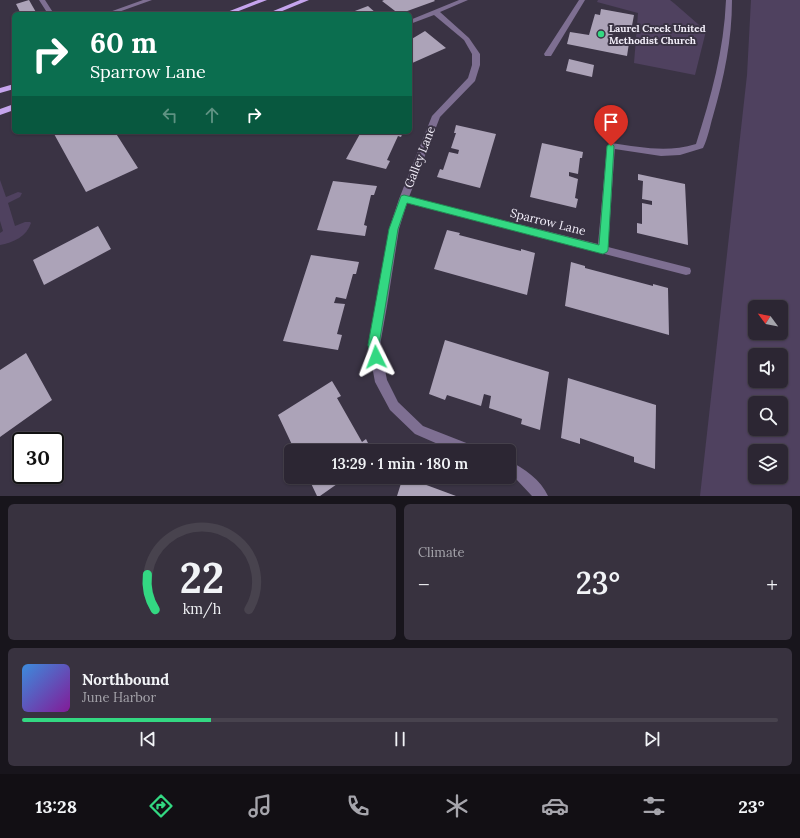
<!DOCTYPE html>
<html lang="en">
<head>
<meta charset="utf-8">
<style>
	body { margin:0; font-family:Lora,serif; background:#38323f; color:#f1f3f6; height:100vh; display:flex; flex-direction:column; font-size:15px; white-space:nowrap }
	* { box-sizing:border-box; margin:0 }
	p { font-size:13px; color:#a6a5ac }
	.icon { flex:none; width:22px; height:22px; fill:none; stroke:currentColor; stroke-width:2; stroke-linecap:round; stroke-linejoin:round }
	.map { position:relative; height:496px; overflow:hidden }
	.details { display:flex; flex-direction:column; gap:8px; padding:8px; background:#18151c; flex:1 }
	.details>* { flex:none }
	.hud { position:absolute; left:12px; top:12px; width:400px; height:122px; border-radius:6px; box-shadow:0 1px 3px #0004,0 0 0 1px #48434e; background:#0b6e4f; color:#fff; overflow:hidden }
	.needle { width:26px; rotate:302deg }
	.buttons { position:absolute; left:748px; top:300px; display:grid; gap:8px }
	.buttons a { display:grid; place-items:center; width:40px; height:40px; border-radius:6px; background:#2c2633; box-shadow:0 1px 3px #0004,0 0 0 1px #48434e; font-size:20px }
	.speed { position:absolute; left:12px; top:432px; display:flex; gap:8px; font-size:20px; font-weight:700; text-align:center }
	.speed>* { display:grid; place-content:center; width:52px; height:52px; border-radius:50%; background:#2c2633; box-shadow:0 1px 3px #0004,0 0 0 1px #48434e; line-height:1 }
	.speed .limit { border:2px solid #111; border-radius:6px; background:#fff; color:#111 }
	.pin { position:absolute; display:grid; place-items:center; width:34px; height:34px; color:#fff; margin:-41px -17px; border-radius:50% 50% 50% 0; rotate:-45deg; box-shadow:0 0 4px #0007 }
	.pin .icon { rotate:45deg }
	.me { position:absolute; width:44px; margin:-22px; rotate:357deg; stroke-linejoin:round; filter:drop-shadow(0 0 3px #0008) }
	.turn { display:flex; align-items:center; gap:14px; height:84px; padding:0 12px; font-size:18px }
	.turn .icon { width:52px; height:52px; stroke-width:2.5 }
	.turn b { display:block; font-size:28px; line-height:34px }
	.lanes { display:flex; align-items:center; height:38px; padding:0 12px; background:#0003; justify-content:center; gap:20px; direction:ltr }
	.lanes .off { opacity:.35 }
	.big { font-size:30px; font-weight:600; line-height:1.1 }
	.details .card { flex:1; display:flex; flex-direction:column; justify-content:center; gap:6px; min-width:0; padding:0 14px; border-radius:6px; background:#38323f }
	.details .dial { align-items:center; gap:0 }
	.dial svg { height:104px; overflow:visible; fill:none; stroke:#48434e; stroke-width:7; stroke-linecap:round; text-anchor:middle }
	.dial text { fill:#f1f3f6; stroke:none }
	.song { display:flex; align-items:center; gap:12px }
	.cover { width:48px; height:48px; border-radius:6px; background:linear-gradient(135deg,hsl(210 70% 55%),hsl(290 70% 35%)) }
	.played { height:4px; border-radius:2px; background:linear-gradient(90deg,#33d882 25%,#48434e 25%) }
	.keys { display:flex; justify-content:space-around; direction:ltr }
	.heat { display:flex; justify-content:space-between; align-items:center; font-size:22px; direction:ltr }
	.details .tiles { flex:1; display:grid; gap:8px; grid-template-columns:1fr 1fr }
	.card:last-child { grid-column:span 2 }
	.trip { position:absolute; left:284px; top:444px; width:232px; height:40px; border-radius:6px; background:#2c2633; box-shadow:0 1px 3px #0004,0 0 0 1px #48434e; font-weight:600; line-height:40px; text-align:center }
	.tab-bar { display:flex; height:64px; justify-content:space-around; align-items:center; background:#120f14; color:#a6a5ac }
	.tab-bar .icon { width:28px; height:28px }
	.tab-bar .selected { color:#33d882 }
	.tab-bar b { font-size:18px; color:#f1f3f6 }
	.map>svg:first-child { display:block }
</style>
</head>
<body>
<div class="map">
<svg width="800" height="496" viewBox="0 0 800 496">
	<rect width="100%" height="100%" fill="#3a3344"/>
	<path fill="#4f415f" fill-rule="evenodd" d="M598 0H670L675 4 706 31 695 75 634 63 638 13 597 2Z
		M751 0H800V496H700L747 75ZM755 307H781V333H755ZM755 355H781V381H755ZM755 403H781V429H755ZM755 451H781V477H755Z
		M0 180 6 197 18 192 22 193 20 197 8 203 15 226 25 222H30L31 223C27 236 13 243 0 245V233L3 231 0 221Z"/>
	<path fill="#aca3b8" d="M29 0 37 14H21L16 4Z
		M384 0H434L435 1 399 14 382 1Z
		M368 6 377 14H347Z
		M601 9 634 15 631 31 616 28V31H613L612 39 629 43 627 56 567 44 570 32 589 35 595 14 600 15Z
		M425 31 446 48 410 64V40Z
		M569 59 594 65 592 77 566 71Z
		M456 125 496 134 480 188 437 177 440 169 443 170 449 152 458 154 459 150 451 148 456 133H454Z
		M53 132H115L138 168 86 192Z
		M361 132H403L401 137 398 136 387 160 390 161 386 169 346 159Z
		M542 143 583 152 582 158H580L578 174 569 172V176L578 179 575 198 578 199 576 208 530 197Z
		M638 174 685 184 688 245 637 233V223L642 224V203L652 205V201L642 199 643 181 638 180Z
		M333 181 377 186 374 195H371L364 225 367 226 365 236 317 230Z
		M98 226 111 249 44 285 33 260Z
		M447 230 460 233 459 235 521 251V249L535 253 527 295 434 269Z
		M311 255 359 262 356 274H353L346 299 336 297 334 303 345 304 337 334 342 335 338 350 283 341Z
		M571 262 585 266V268L653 286V284L668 288 669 335 565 306Z
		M445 340 549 372 540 430 521 424 522 419 489 408 491 396 484 394 481 406 447 395 445 400 429 394Z
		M26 353 52 400 0 437V370Z
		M568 378 656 405 655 469 634 462V457L580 438V444L561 438Z
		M332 381 341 396 337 398 362 442 366 439 372 451H295L278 415Z
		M308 477H347L320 496H317Z
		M403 477H418L422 479 421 483 456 496H397Z"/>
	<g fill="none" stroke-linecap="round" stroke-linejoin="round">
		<path fill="#7e6f92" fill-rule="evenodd" d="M39 0H45L54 14H48Z
			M143 0H152L113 14H104Z
			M579 0H585L551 56H545L544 54Z
			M726 0H732C732 40 724 78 713 116 710 126 708 138 703 148L680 155 661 156 608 148 607 146 611 143C641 147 666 153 696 144 711 97 724 50 726 0Z"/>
		<path fill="#7e6f92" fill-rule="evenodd" d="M459 0H468L440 12 469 38 480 54V65L475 81 440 117 409 197 598 244 607 146 611 143 615 146 608 247 686 267 690 268 691 271 690 274 686 275 407 203 399 229 387 306 380 345 387 380 398 402 423 426 474 446 476 451H454L415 434 390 410 375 382 368 345 377 306 389 229 399 199 432 116 468 78 472 65V54L464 40 434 15 410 24V20Z
			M509 461C524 468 541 480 548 496H532L516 479 509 475Z"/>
		<path fill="#c5a4ed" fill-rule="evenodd" d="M258 0H267L231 14H222Z
			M300 0H309L275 14H266Z
			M14 84V89L0 93V88Z
			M14 104V110L0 115V109Z"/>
	</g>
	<path fill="#33d882" stroke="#218c54" d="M611 143 614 146 608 250 607 252 603 254 407 203 398 229 379 345 381 357 380 361 376 362 372 361 368 345 389 229 401 196 404 195 599 245 607 146Z"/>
	<circle fill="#33d882" stroke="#3a3344" stroke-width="1.5" cx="601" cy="34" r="4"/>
	<g text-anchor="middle" stroke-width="4" stroke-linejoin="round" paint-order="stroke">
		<g font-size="10" font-weight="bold" fill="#f2eef9" stroke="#3a3344" text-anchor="start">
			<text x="609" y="32">Laurel Creek United<tspan x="609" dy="12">Methodist Church</tspan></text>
		</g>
		<g font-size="12" fill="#f2eef9" stroke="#3a3344">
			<text transform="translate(420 157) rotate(-69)" y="4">Galley Lane</text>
			<text transform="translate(548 222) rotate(14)" y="4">Sparrow Lane</text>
		</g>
	</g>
</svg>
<div class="buttons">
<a><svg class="needle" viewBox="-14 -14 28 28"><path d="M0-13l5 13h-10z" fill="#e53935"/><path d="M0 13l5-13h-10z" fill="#a6a5ac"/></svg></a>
<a><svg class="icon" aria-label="sound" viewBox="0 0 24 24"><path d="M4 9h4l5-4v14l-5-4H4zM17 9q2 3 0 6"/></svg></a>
<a><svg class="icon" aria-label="search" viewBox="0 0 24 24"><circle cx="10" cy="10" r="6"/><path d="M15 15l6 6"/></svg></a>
<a><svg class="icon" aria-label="layers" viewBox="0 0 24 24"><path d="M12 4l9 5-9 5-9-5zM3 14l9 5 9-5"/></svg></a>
</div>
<div class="speed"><div class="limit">30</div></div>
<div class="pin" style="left:611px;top:146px;background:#d93025"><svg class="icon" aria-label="arrive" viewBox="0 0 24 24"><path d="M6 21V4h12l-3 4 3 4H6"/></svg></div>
<svg class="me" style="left:376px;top:357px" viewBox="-20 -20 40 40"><path d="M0-17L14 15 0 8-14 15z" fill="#33d882" stroke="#fff" stroke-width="4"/></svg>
<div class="trip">13:29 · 1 min · 180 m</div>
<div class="hud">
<div class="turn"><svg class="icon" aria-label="right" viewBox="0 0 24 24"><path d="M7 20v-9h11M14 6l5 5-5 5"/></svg><div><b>60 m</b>Sparrow Lane</div></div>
<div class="lanes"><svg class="icon off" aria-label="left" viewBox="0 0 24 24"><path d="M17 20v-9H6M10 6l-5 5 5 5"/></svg><svg class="icon off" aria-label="ahead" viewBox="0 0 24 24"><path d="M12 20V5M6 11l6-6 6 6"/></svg><svg class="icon" aria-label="right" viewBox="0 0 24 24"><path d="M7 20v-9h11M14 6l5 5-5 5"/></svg></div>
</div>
</div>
<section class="details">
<div class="tiles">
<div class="card dial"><svg viewBox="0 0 100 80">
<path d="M14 69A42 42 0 1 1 86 69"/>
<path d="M14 69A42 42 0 0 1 8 42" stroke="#33d882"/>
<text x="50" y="56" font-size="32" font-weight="700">22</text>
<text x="50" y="72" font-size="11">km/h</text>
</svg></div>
<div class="card"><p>Climate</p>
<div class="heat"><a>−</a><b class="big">23°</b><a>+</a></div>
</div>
<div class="card">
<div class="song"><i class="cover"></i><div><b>Northbound</b><p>June Harbor</p></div></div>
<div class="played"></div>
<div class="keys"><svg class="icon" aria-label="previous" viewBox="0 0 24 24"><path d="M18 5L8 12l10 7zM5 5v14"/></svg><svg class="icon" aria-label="pause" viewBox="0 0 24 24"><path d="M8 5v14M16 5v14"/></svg><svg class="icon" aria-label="next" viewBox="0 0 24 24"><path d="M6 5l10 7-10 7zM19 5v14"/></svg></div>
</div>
</div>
</section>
<nav class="tab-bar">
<b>13:28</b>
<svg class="icon selected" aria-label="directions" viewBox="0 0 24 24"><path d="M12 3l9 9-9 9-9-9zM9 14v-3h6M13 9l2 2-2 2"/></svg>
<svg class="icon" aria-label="music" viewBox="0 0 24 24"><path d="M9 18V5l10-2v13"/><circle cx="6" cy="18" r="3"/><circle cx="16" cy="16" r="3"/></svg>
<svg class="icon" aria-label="phone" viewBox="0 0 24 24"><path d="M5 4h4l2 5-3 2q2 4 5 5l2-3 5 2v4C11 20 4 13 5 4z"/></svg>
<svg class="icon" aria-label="climate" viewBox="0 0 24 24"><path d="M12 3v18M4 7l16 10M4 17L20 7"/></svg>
<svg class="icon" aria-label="car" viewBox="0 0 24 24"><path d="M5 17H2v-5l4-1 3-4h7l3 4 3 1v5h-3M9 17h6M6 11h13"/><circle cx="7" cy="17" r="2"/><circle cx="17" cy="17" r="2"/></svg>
<svg class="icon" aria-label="filters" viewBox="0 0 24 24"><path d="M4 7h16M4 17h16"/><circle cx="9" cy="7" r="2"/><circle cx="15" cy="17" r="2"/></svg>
<b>23°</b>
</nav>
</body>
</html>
